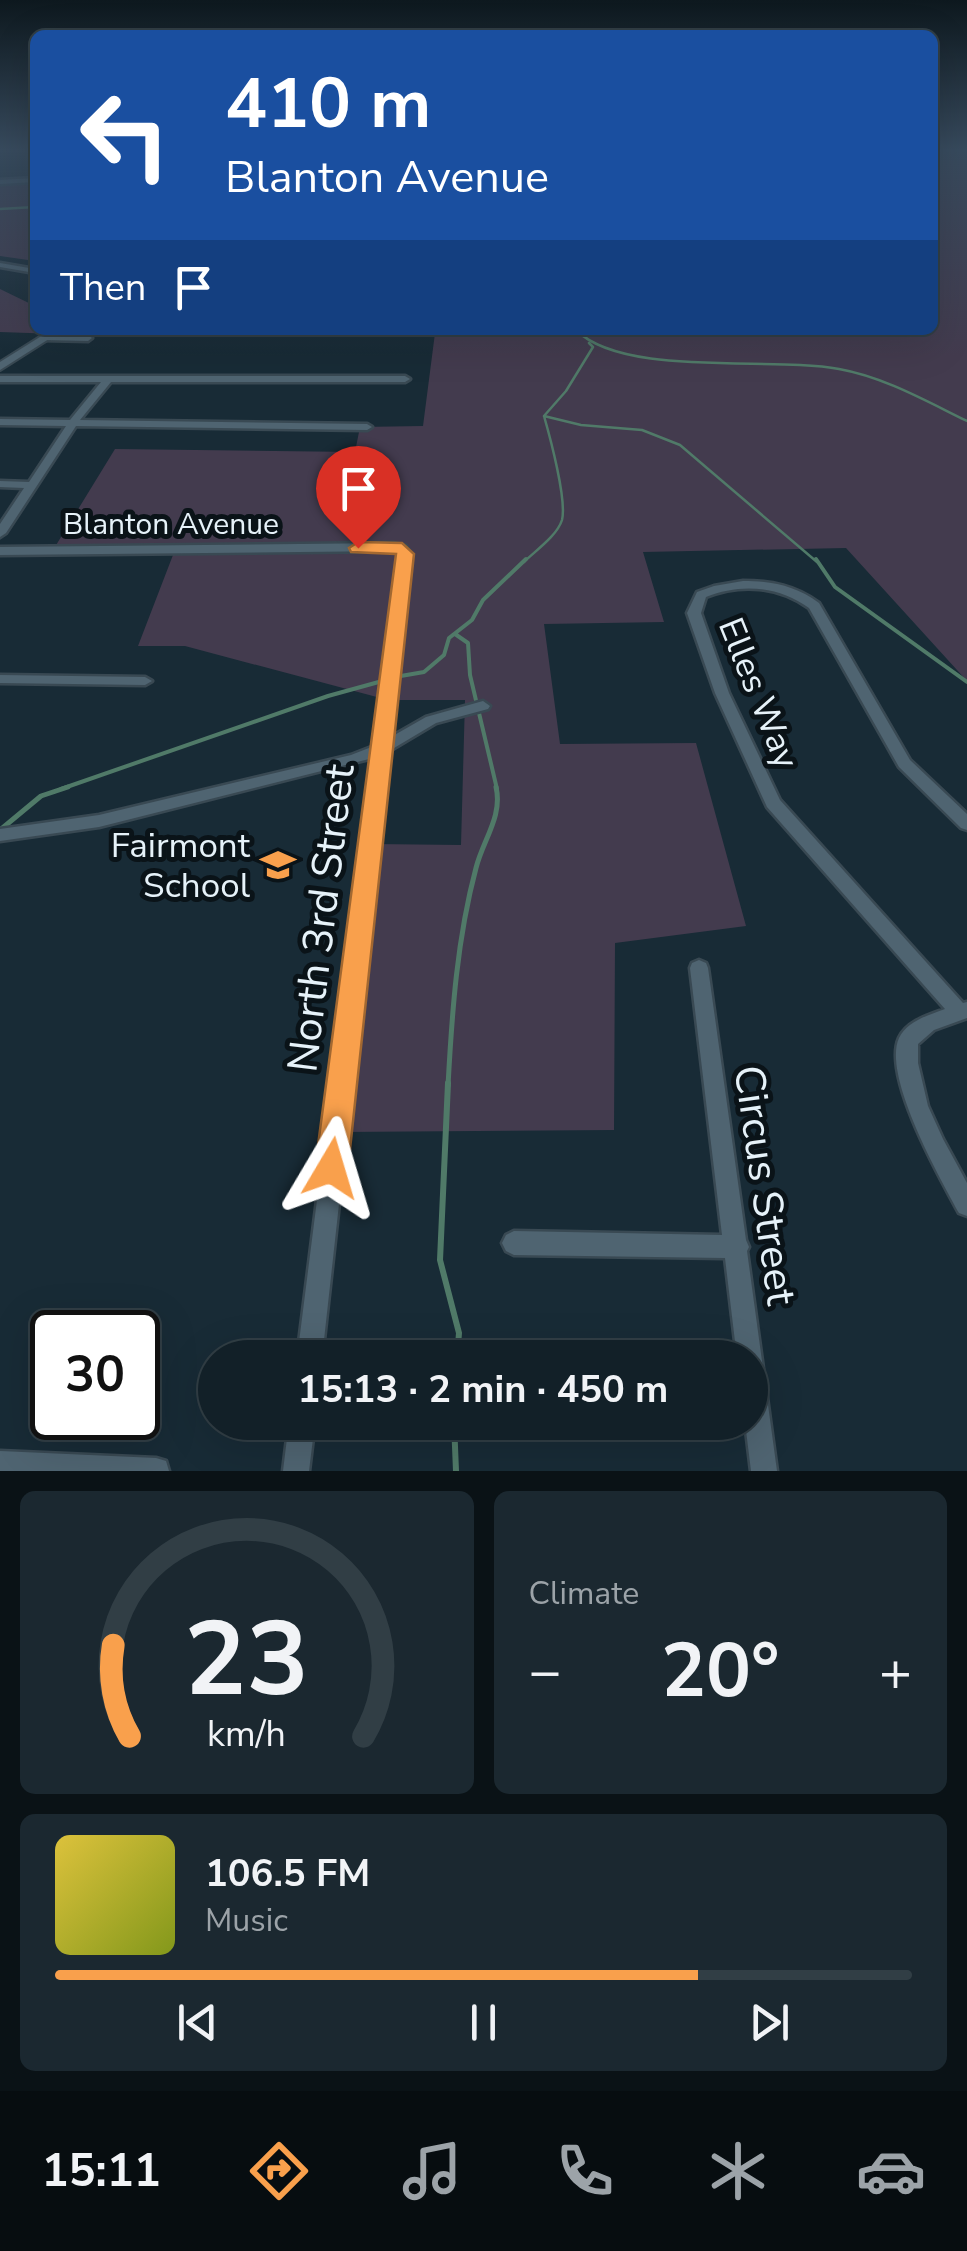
<!DOCTYPE html>
<html lang="en">
<head>
<meta charset="utf-8">
<style>
	body { margin:0; font-family:"Nunito Sans",sans-serif; background:#1b2830; color:#f1f3f6; height:100vh; display:flex; flex-direction:column; font-size:38px; white-space:nowrap }
	* { box-sizing:border-box; margin:0 }
	p { font-size:32px; color:#9ca3a8 }
	.icon { flex:none; width:55px; height:55px; fill:none; stroke:currentColor; stroke-width:2; stroke-linecap:round; stroke-linejoin:round }
	.map { position:relative; height:1471px; overflow:hidden }
	.panel { display:flex; flex-direction:column; gap:20px; padding:20px; background:#0a1216; flex:1 }
	.panel>* { flex:none }
	.hud { position:absolute; left:30px; top:30px; width:908px; height:305px; border-radius:15px; box-shadow:0 10px 40px #0002,0 0 0 2px #313e45; background:#1a4fa0; color:#fff; overflow:hidden }
	.speed { position:absolute; left:30px; top:1310px; display:flex; gap:20px; font-size:50px; font-weight:700; text-align:center }
	.speed>* { display:grid; place-content:center; width:130px; height:130px; border-radius:50%; background:#122028; box-shadow:0 10px 40px #0002,0 0 0 2px #313e45; line-height:1 }
	.speed .limit { border:5px solid #111; border-radius:15px; background:#fff; color:#111 }
	.pin { position:absolute; display:grid; place-items:center; width:85px; height:85px; color:#fff; margin:-102px -42px; border-radius:50% 50% 50% 0; rotate:-45deg; box-shadow:0 0 10px #0007 }
	.pin .icon { rotate:45deg }
	.me { position:absolute; width:110px; margin:-55px; rotate:7deg; stroke-linejoin:round; filter:drop-shadow(0 0 8px #0008) }
	.turn { display:flex; align-items:center; gap:35px; height:210px; padding:0 30px; font-size:45px }
	.turn .icon { width:130px; height:130px; stroke-width:2.5 }
	.turn b { display:block; font-size:70px; line-height:85px }
	.then { display:flex; align-items:center; height:95px; padding:0 30px; background:#0003; gap:20px; font-size:38px }
	.big { font-size:75px; font-weight:700; line-height:1.1 }
	.panel .tile { flex:1; display:flex; flex-direction:column; justify-content:center; gap:15px; min-width:0; padding:0 35px; border-radius:15px; background:#1b2830 }
	.panel .dial { align-items:center; gap:0 }
	.dial svg { height:260px; overflow:visible; fill:none; stroke:#313e45; stroke-width:7; stroke-linecap:round; text-anchor:middle }
	.dial text { fill:#f1f3f6; stroke:none }
	.song { display:flex; align-items:center; gap:30px }
	.cover { width:120px; height:120px; border-radius:15px; background:linear-gradient(135deg,hsl(50 70% 55%),hsl(70 70% 35%)) }
	.played { height:10px; border-radius:5px; background:linear-gradient(90deg,#f9a04c 75%,#313e45 75%) }
	.keys { display:flex; justify-content:space-around; direction:ltr }
	.heat { display:flex; justify-content:space-between; align-items:center; font-size:55px; direction:ltr }
	.panel .tiles { flex:1; display:grid; gap:20px; grid-template-columns:1fr 1fr }
	.tile:last-child { grid-column:span 2 }
	.trip { position:absolute; left:198px; top:1340px; width:570px; height:100px; border-radius:50px; background:#122028; box-shadow:0 10px 40px #0002,0 0 0 2px #313e45; font-weight:700; line-height:100px; text-align:center }
	.dock { display:flex; height:160px; justify-content:space-around; align-items:center; background:#070d10; color:#9ca3a8 }
	.dock .icon { width:70px; height:70px }
	.dock .active { color:#f9a04c }
	.dock b { font-size:45px; color:#f1f3f6 }
	.map>svg:first-child { display:block }
</style>
</head>
<body>
<div class="map">
<svg width="967" height="1471" viewBox="0 0 967 1471">
	<rect width="100%" height="100%" fill="#182b36"/>
	<path fill="#433b4e" d="M933 150H967V681L846 548 643 552 664 622 544 624 560 744 696 743 746 926 615 943 614 1130 342 1132 372 844 461 845 465 700H388L185 646H138L173 555H50L115 449 355 452 360 427 423 426 435 333 442 330H932Z
		M35 180V261L0 256V182Z
		M0 289 35 306V330H63L57 334 0 332Z"/>
	<g fill="none" stroke-linecap="round" stroke-linejoin="round">
		<path stroke="#507a68" stroke-width="2.5" d="M0 209 35 207
			M576 330C624 378 774 356 839 369 884 377 926 401 967 421
			M544 416 581 425 642 430 680 445 817 562
			M524 562C535 551 557 536 562 520 567 500 550 437 544 416L566 391 593 347 589 343"/>
		<path stroke="#507a68" stroke-width="4" d="M816 559 835 587 967 682
			M455 634 468 643 470 675 497 789
			M395 677 424 672 444 655 449 638 472 620 483 600 526 559
			M61 789 328 696 386 680"/>
		<path stroke="#507a68" stroke-width="5" d="M0 830 41 796 68 787
			M448 1086C452 1012 457 939 476 868 483 840 503 816 496 787"/>
		<path stroke="#507a68" stroke-width="6" d="M448 1083 440 1260 459 1333 457 1358
			M454 1422 456 1471"/>
		<defs>
			<path id="minor" d="M35 178V182L0 184V180Z
				M0 263 35 269V273L0 267Z
				M46 335H88L92 338 88 341 43 340 42 338Z
				M0 376H405L410 379 405 382H111L80 420 367 424 372 427 367 430 76 426 6 533 0 537V524L24 488 0 487V481L29 482 66 426 0 425V419L70 420 101 382H0Z
				M393 543 406 546 411 554 391 737 426 717 483 701 490 706 488 709 436 723 389 751 322 1358H297L373 758 99 827 0 841V829L99 815 351 755 374 746 399 554 393 551 0 555V547Z
				M743 581C772 581 796 586 819 603L910 760 967 814V830L961 828 899 767 809 608C778 586 741 583 706 597L701 613 729 693 780 800 963 1003 967 1002V1018L934 1030 918 1044V1063L928 1106 943 1139 967 1183V1216L959 1213C940 1178 882 1076 899 1038 907 1021 929 1015 945 1009L767 807 715 693 687 613 697 592 714 586Z
				M0 675 145 677 152 681 145 685 0 683Z
				M699 960 706 963 708 968 746 1240 749 1247 747 1251 777 1471H751L745 1422H750V1358H737L725 1258 514 1255 506 1251 502 1243 506 1235 514 1231 722 1235 690 968 692 963Z
				M289 1422H315L309 1471H283Z
				M0 1451 156 1458 166 1461 169 1471H0Z"/>
			<path id="tertiary" d="M51 330H63L0 370V362Z"/>
		</defs>
		<use href="#minor" stroke="#394953" stroke-width="5"/>
		<use href="#tertiary" stroke="#394953" stroke-width="4"/>
		<use href="#minor" fill="#4f6471" fill-rule="evenodd"/>
		<use href="#tertiary" fill="#4f6471" fill-rule="evenodd"/>
	</g>
	<linearGradient id="sky" x2="0" y2="1"><stop stop-color="#0d181e"/><stop offset="0.42" stop-color="#374a5d"/><stop offset="1" stop-color="#374a5d" stop-opacity="0"/></linearGradient>
	<rect width="967" height="356" fill="url(#sky)"/>
	<path fill="#f9a04c" stroke="#a26831" stroke-width="2.5" d="M358 542 402 543 414 554 348 1168 343 1179 331 1184 319 1179 315 1168 396 554 351 552 349 548Z"/>
	<defs>
		<symbol id="school-bare" viewBox="-9 -9 18 18"><path d="M0-5L7-2L0 1L-7-2ZM-4 1L0 2.5L4 1V4Q0 6-4 4Z" fill="#f9a04c" stroke="#0a1318" stroke-width="2.5" paint-order="stroke"/></symbol>
	</defs>
	<g fill-rule="evenodd">
		<use href="#school-bare" x="253" y="840" width="50" height="50"/>
	</g>
	<g text-anchor="middle" stroke-width="10" stroke-linejoin="round" paint-order="stroke">
		<g font-size="30" fill="#e6f2f9" stroke="#0a1318">
			<text x="171" y="534">Blanton Avenue</text>
		</g>
		<g font-size="35" fill="#e6f2f9" stroke="#0a1318">
			<text transform="translate(759 693) rotate(68)" y="12">Elles Way</text>
		</g>
		<g font-size="35" fill="#e6f2f9" stroke="#0a1318" text-anchor="end">
			<text x="250" y="857">Fairmont<tspan x="250" dy="40">School</tspan></text>
		</g>
		<g font-size="42" fill="#e6f2f9" stroke="#0a1318">
			<text transform="translate(320 918) rotate(-83)" y="15">North 3rd Street</text>
			<text transform="translate(766 1185) rotate(82)" y="15">Circus Street</text>
		</g>
	</g>
</svg>
<div class="speed"><div class="limit">30</div></div>
<div class="pin" style="left:358px;top:548px;background:#d93025"><svg class="icon" aria-label="arrive" viewBox="0 0 24 24"><path d="M6 21V4h12l-3 4 3 4H6"/></svg></div>
<svg class="me" style="left:331px;top:1168px" viewBox="-20 -20 40 40"><path d="M0-17L14 15 0 8-14 15z" fill="#f9a04c" stroke="#fff" stroke-width="4"/></svg>
<div class="trip">15:13 · 2 min · 450 m</div>
<div class="hud">
<div class="turn"><svg class="icon" aria-label="left" viewBox="0 0 24 24"><path d="M17 20v-9H6M10 6l-5 5 5 5"/></svg><div><b>410 m</b>Blanton Avenue</div></div>
<div class="then">Then<svg class="icon" aria-label="arrive" viewBox="0 0 24 24"><path d="M6 21V4h12l-3 4 3 4H6"/></svg></div>
</div>
</div>
<section class="panel">
<div class="tiles">
<div class="tile dial"><svg viewBox="0 0 100 80">
<path d="M14 69A42 42 0 1 1 86 69"/>
<path d="M14 69A42 42 0 0 1 9 41" stroke="#f9a04c"/>
<text x="50" y="56" font-size="32" font-weight="700">23</text>
<text x="50" y="72" font-size="11">km/h</text>
</svg></div>
<div class="tile"><p>Climate</p>
<div class="heat"><a>−</a><b class="big">20°</b><a>+</a></div>
</div>
<div class="tile">
<div class="song"><i class="cover"></i><div><b>106.5 FM</b><p>Music</p></div></div>
<div class="played"></div>
<div class="keys"><svg class="icon" aria-label="previous" viewBox="0 0 24 24"><path d="M18 5L8 12l10 7zM5 5v14"/></svg><svg class="icon" aria-label="pause" viewBox="0 0 24 24"><path d="M8 5v14M16 5v14"/></svg><svg class="icon" aria-label="next" viewBox="0 0 24 24"><path d="M6 5l10 7-10 7zM19 5v14"/></svg></div>
</div>
</div>
</section>
<nav class="dock">
<b>15:11</b>
<svg class="icon active" aria-label="directions" viewBox="0 0 24 24"><path d="M12 3l9 9-9 9-9-9zM9 14v-3h6M13 9l2 2-2 2"/></svg>
<svg class="icon" aria-label="music" viewBox="0 0 24 24"><path d="M9 18V5l10-2v13"/><circle cx="6" cy="18" r="3"/><circle cx="16" cy="16" r="3"/></svg>
<svg class="icon" aria-label="phone" viewBox="0 0 24 24"><path d="M5 4h4l2 5-3 2q2 4 5 5l2-3 5 2v4C11 20 4 13 5 4z"/></svg>
<svg class="icon" aria-label="climate" viewBox="0 0 24 24"><path d="M12 3v18M4 7l16 10M4 17L20 7"/></svg>
<svg class="icon" aria-label="car" viewBox="0 0 24 24"><path d="M5 17H2v-5l4-1 3-4h7l3 4 3 1v5h-3M9 17h6M6 11h13"/><circle cx="7" cy="17" r="2"/><circle cx="17" cy="17" r="2"/></svg>
</nav>
</body>
</html>
